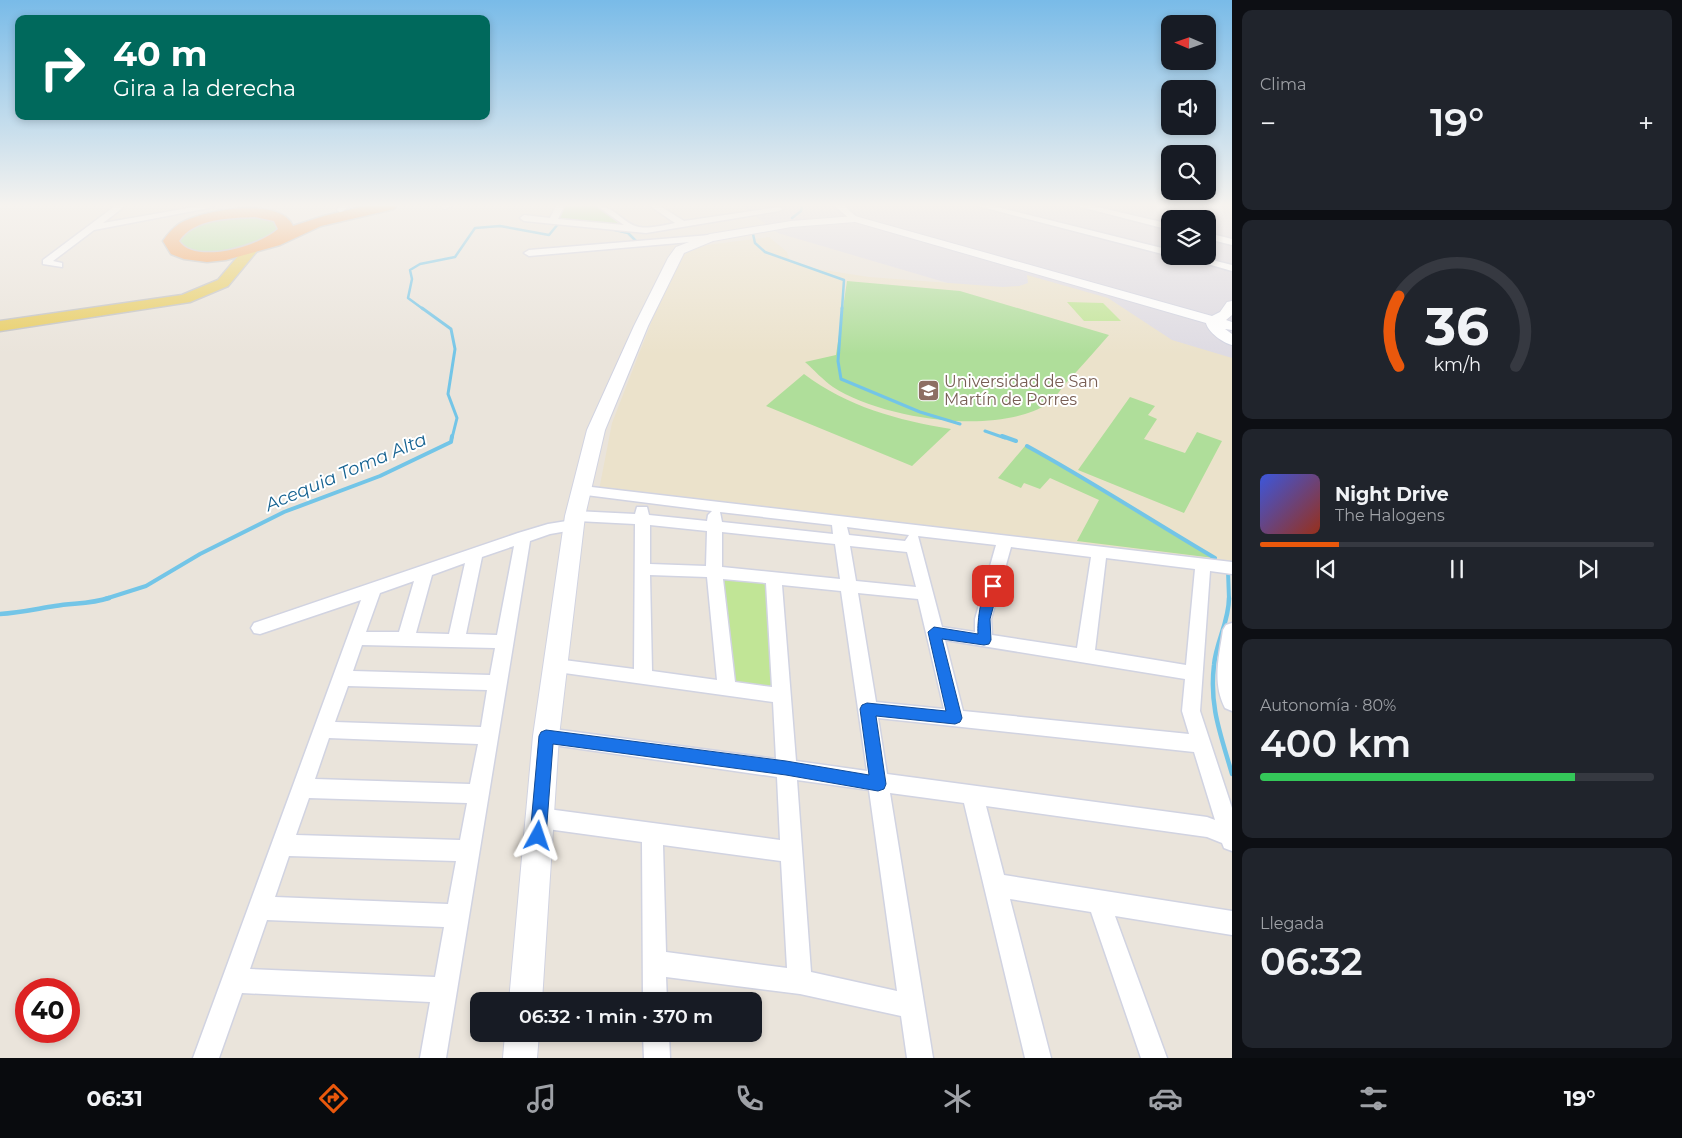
<!DOCTYPE html>
<html lang="es">
<head>
<meta charset="utf-8">
<style>
	body { margin:0; font-family:Montserrat,sans-serif; background:#20242c; color:#f1f3f6; height:100vh; display:flex; flex-direction:column; font-size:19px; white-space:nowrap }
	* { box-sizing:border-box; margin:0 }
	p { font-size:16px; color:#9ea1a6 }
	.icon { flex:none; width:28px; height:28px; fill:none; stroke:currentColor; stroke-width:2; stroke-linecap:round; stroke-linejoin:round }
	.map { position:relative; flex:1; overflow:hidden }
	.panel { display:flex; flex-direction:column; gap:10px; padding:10px; background:#0d0f14; width:450px }
	.panel>* { flex:none }
	.hud { position:absolute; left:15px; top:15px; width:475px; height:105px; border-radius:10px; box-shadow:0 2px 8px #0003; background:#00695c; color:#fff; overflow:hidden }
	.needle { width:32px; rotate:272deg }
	.tools { position:absolute; left:1161px; top:15px; display:grid; gap:10px }
	.tools a { display:grid; place-items:center; width:55px; height:55px; border-radius:10px; background:#171b24; box-shadow:0 2px 8px #0003; font-size:25px }
	.speed { position:absolute; left:15px; top:978px; display:flex; gap:10px; font-size:25px; font-weight:700; text-align:center }
	.speed>* { display:grid; place-content:center; width:65px; height:65px; border-radius:50%; background:#171b24; box-shadow:0 2px 8px #0003; line-height:1 }
	.speed .limit { border:8px solid #d22; background:#fff; color:#111 }
	.pin { position:absolute; display:grid; place-items:center; width:42px; height:42px; color:#fff; margin:-21px; border-radius:10px; box-shadow:0 2px 8px #0006 }
	.me { position:absolute; width:55px; margin:-28px; rotate:5deg; stroke-linejoin:round; filter:drop-shadow(0 0 4px #0008) }
	.turn { display:flex; align-items:center; gap:18px; height:105px; padding:0 15px; font-size:22px }
	.turn .icon { width:65px; height:65px; stroke-width:2.5 }
	.turn b { display:block; font-size:35px; line-height:42px }
	.big { font-size:38px; font-weight:600; line-height:1.1 }
	.panel .card { flex:1; display:flex; flex-direction:column; justify-content:center; gap:8px; min-width:0; padding:0 18px; border-radius:10px; background:#20242c }
	.panel .dial { align-items:center; gap:0 }
	.dial svg { height:130px; overflow:visible; fill:none; stroke:#363941; stroke-width:7; stroke-linecap:round; text-anchor:middle }
	.dial text { fill:#f1f3f6; stroke:none }
	.song { display:flex; align-items:center; gap:15px }
	.cover { width:60px; height:60px; border-radius:8px; background:linear-gradient(135deg,hsl(230 70% 55%),hsl(10 70% 35%)) }
	.played { height:5px; border-radius:2px; background:linear-gradient(90deg,#ea580c 20%,#363941 20%) }
	.keys { display:flex; justify-content:space-around; direction:ltr }
	.heat { display:flex; justify-content:space-between; align-items:center; font-size:28px; direction:ltr }
	.charge { height:8px; border-radius:4px; background:linear-gradient(90deg,#34c759 80%,#363941 0) }
	.trip { position:absolute; left:470px; top:992px; width:292px; height:50px; border-radius:10px; background:#171b24; box-shadow:0 2px 8px #0003; font-weight:600; line-height:50px; text-align:center }
	.dock { display:flex; height:80px; justify-content:space-around; align-items:center; background:#090b0e; color:#9ea1a6 }
	.dock .icon { width:35px; height:35px }
	.dock .selected { color:#ea580c }
	.dock b { font-size:22px; color:#f1f3f6 }
	main { display:flex; flex:1; min-height:0 }
	.map>svg:first-child { display:block }
</style>
</head>
<body>
<main>
<div class="map">
<svg width="1232" height="1058" viewBox="0 0 1232 1058">
	<rect width="100%" height="100%" fill="#eae4db"/>
	<path fill="#dedbe3" fill-rule="evenodd" d="M742 206H1232V367L778 233ZM1170 219H1208V256H1170Z"/>
	<path fill="#ebe2cb" d="M769 237 787 252 790 260 817 269 869 277 1003 287 1019 286 1028 283 1027 275 1108 298 1172 340 1232 358V565L599 490 612 423 674 264 689 251 707 245Z"/>
	<path fill="#afde9a" d="M596 206 622 226 556 219 565 207Z
		M228 216 272 217 284 229 245 251 192 254 175 238 184 229Z
		M847 281 960 291 1109 335C1095 351 1081 367 1066 383 1061 389 1055 398 1049 403 998 437 882 419 833 387 823 380 814 370 805 362L836 355Z
		M804 374C848 407 897 420 951 429L912 466 766 406Z
		M1130 397 1155 406 1148 415 1157 419 1144 439 1185 453 1197 432 1222 441 1184 513 1078 470Z
		M1025 446C1089 481 1149 522 1214 558L1077 541 1099 500 1050 478 1040 489 1024 483 1021 488 998 478Z"/>
	<path fill="#c1e596" d="M1067 302 1103 303 1121 321H1084Z
		M714 571 771 581 780 692 728 685Z"/>
	<g fill="none" stroke-linecap="round" stroke-linejoin="round">
		<path stroke="#73c5e7" stroke-width="2.5" d="M792 218 801 211 802 206
			M615 230 628 233 639 244
			M753 234 755 243 765 252 844 280 842 309
			M423 309 408 298 412 279 410 270 420 264 455 257 475 228 500 226 549 235 558 224H561"/>
		<path stroke="#73c5e7" stroke-width="3" d="M422 308 451 329 455 349 448 394 457 418 452 438
			M842 308 838 361 841 379 920 412 960 424
			M985 431 1005 438"/>
		<path stroke="#73c5e7" stroke-width="4" d="M1002 436 1016 441
			M1027 446C1091 481 1152 521 1215 558
			M1228 571 1229 599
			M105 599 146 586 200 554 284 512 380 476 451 442 452 436"/>
		<path stroke="#73c5e7" stroke-width="4.5" d="M1229 598C1229 622 1216 642 1214 665 1209 707 1221 735 1232 774
			M0 614C19 613 36 609 55 606 74 603 91 604 109 598"/>
		<defs>
			<path id="street" d="M115 206H125L103 223 200 206 214 207 94 230 53 261 62 263V267L43 264V260Z
				M340 206H349L341 213 337 210Z
				M452 206 445 209 441 207V206Z
				M556 206H564L558 219 624 225 597 206C615 206 623 224 639 227 650 229 664 225 675 223L650 206H660L684 221 779 207 783 209 779 211 646 233 524 221 520 218 524 215 550 218Z
				M835 206H844L859 219 852 221Z
				M978 206H993L1170 250V256Z
				M1077 206H1093L1170 224V230Z
				M1208 233 1232 239V245L1208 239Z
				M710 235 713 236V240L529 256 524 253 529 250Z
				M1180 256H1196L1232 265V271Z
				M583 486 1232 562V574L1210 571 1200 711 1232 808V851L1224 848 1222 843 1207 837 986 806 1004 875 1232 911V935L1115 916 1167 1058H1141L1091 912 1010 899 1051 1058H1025L964 803 890 793 933 1058H907L901 1016 800 994 666 977 667 1001H643L642 842 540 828 533 825 529 818 533 811 540 808 780 840 777 777 546 744 539 742 536 736 539 730 546 728 776 759 773 702 550 671 547 666 550 661 556 659 634 669 635 524 577 521 581 525 579 529 550 534 530 541 446 1058H420L430 1002 242 993 219 1058H193L361 600 260 634 254 633 251 628 254 623 518 533 548 524 573 520 568 516 575 511 635 514 637 507H647L649 515 707 521 708 515 712 511 578 494 576 491ZM720 512 832 525 833 534 722 522ZM650 525 707 531 706 566 650 564ZM847 527 909 535 905 541 849 535ZM722 532 835 544 840 579 722 567ZM918 536 996 545 975 619V632L942 627ZM514 546 497 635 466 634 482 557ZM850 546 907 552 916 587 856 581ZM1011 547 1091 557 1077 648 992 635 991 619ZM1106 558 1195 569 1186 665 1095 650ZM465 563 449 634 416 633 432 575ZM650 575 707 577 717 680 652 671ZM723 579 766 583 772 687 735 682ZM414 581 399 632H366L380 593ZM782 585 841 591 867 771 796 761ZM858 593 918 599 944 709 876 702ZM945 640 1185 679 1182 711 1189 734 963 711ZM362 645 495 648 490 675 353 671ZM348 686 487 690 481 727 335 722ZM878 718 1194 752 1215 820 1207 817 887 774ZM329 738 478 744 470 784 315 779ZM797 780 869 790 897 991 811 972ZM309 798 467 803 460 840 296 835ZM663 845 781 861 787 968 666 952ZM289 856 456 861 448 904 275 897ZM267 920 444 927 435 977 250 969Z
				M1232 623V711L1225 708C1212 683 1219 657 1223 630L1226 625Z
				M643 1034H669L670 1058H644Z"/>
			<path id="secondary" d="M855 216 1212 316 1220 312 1227 302 1232 301V315L1226 320 1232 322V330L1225 329 1232 334V345C1223 343 1208 332 1206 323L855 222 791 227 713 241 684 253 648 326 605 430 585 516 559 736 542 1001H509L533 736 565 516 587 430 634 326 668 258 676 247 710 234 791 221Z
				M505 1034H539L537 1058H503Z"/>
			<path id="primary" d="M250 247 257 251 228 286 190 302 0 331V321L182 295 218 280 245 248Z"/>
			<path id="highway" d="M365 206H396L394 209 321 226 280 245 226 260 207 262 184 259 171 254 163 241C168 234 172 229 179 224 201 210 280 196 293 226L324 216ZM255 217 274 221 278 229C260 246 195 265 179 241 194 218 231 218 255 217Z"/>
		</defs>
		<use href="#street" stroke="#d1d3e1" stroke-width="3"/>
		<use href="#secondary" stroke="#d1d3e1" stroke-width="2"/>
		<use href="#primary" stroke="#c3c3c3" stroke-width="3"/>
		<use href="#highway" stroke="#c3c3c3" stroke-width="3"/>
		<use href="#street" fill="#fff" fill-rule="evenodd"/>
		<use href="#secondary" fill="#fff" fill-rule="evenodd"/>
		<use href="#primary" fill="#e8cd62" fill-rule="evenodd"/>
		<use href="#highway" fill="#f4a25c" fill-rule="evenodd"/>
	</g>
	<linearGradient id="sky" x2="0" y2="1"><stop stop-color="#79bbe8"/><stop offset="0.58" stop-color="#f6f3ef"/><stop offset="1" stop-color="#f6f3ef" stop-opacity="0"/></linearGradient>
	<rect width="1232" height="354" fill="url(#sky)"/>
	<path fill="#1a73e8" stroke="#114b97" d="M993 582 999 586 990 619 991 640 989 644 984 645 942 639 962 718 960 722 955 724 876 716 886 784 884 789 878 791 786 775 553 744 546 836 544 842 538 844 533 842 530 836 539 736 541 732 546 730 786 761 869 775 860 709 862 705 867 703 946 711 928 632 934 627 978 634C977 623 981 585 993 582Z"/>
	<defs>
		<symbol id="university-square" viewBox="-11 -11 22 22"><rect x="-9" y="-9" width="18" height="18" rx="4" fill="#8d6e63" stroke="#fff"/><path d="M0-5L7-2L0 1L-7-2ZM-4 1L0 2.5L4 1V4Q0 6-4 4Z" fill="#fff"/></symbol>
	</defs>
	<g fill-rule="evenodd">
		<use href="#university-square" x="916" y="378" width="25" height="25"/>
	</g>
	<g text-anchor="middle" stroke-width="4" stroke-linejoin="round" paint-order="stroke">
		<g font-size="16" fill="#785e54" stroke="#fff" text-anchor="start">
			<text x="944" y="387">Universidad de San<tspan x="944" dy="18">Martín de Porres</tspan></text>
		</g>
		<g font-size="18" font-style="italic" fill="#156291" stroke="#fff">
			<text transform="translate(346 472) rotate(-23)" y="6">Acequia Toma Alta</text>
		</g>
	</g>
</svg>
<div class="tools">
<a><svg class="needle" viewBox="-14 -14 28 28"><path d="M0-13l5 13h-10z" fill="#e53935"/><path d="M0 13l5-13h-10z" fill="#9ea1a6"/></svg></a>
<a><svg class="icon" aria-label="sound" viewBox="0 0 24 24"><path d="M4 9h4l5-4v14l-5-4H4zM17 9q2 3 0 6"/></svg></a>
<a><svg class="icon" aria-label="search" viewBox="0 0 24 24"><circle cx="10" cy="10" r="6"/><path d="M15 15l6 6"/></svg></a>
<a><svg class="icon" aria-label="layers" viewBox="0 0 24 24"><path d="M12 4l9 5-9 5-9-5zM3 14l9 5 9-5"/></svg></a>
</div>
<div class="speed"><div class="limit">40</div></div>
<div class="pin" style="left:993px;top:586px;background:#d93025"><svg class="icon" aria-label="arrive" viewBox="0 0 24 24"><path d="M6 21V4h12l-3 4 3 4H6"/></svg></div>
<svg class="me" style="left:538px;top:836px" viewBox="-20 -20 40 40"><path d="M0-17L14 15 0 8-14 15z" fill="#1a73e8" stroke="#fff" stroke-width="4"/></svg>
<div class="trip">06:32 · 1 min · 370 m</div>
<div class="hud">
<div class="turn"><svg class="icon" aria-label="right" viewBox="0 0 24 24"><path d="M7 20v-9h11M14 6l5 5-5 5"/></svg><div><b>40 m</b>Gira a la derecha</div></div>
</div>
</div>
<section class="panel">
<div class="card"><p>Clima</p>
<div class="heat"><a>−</a><b class="big">19°</b><a>+</a></div>
</div>
<div class="card dial"><svg viewBox="0 0 100 80">
<path d="M14 69A42 42 0 1 1 86 69"/>
<path d="M14 69A42 42 0 0 1 14 26" stroke="#ea580c"/>
<text x="50" y="56" font-size="32" font-weight="700">36</text>
<text x="50" y="72" font-size="11">km/h</text>
</svg></div>
<div class="card">
<div class="song"><i class="cover"></i><div><b>Night Drive</b><p>The Halogens</p></div></div>
<div class="played"></div>
<div class="keys"><svg class="icon" aria-label="previous" viewBox="0 0 24 24"><path d="M18 5L8 12l10 7zM5 5v14"/></svg><svg class="icon" aria-label="pause" viewBox="0 0 24 24"><path d="M8 5v14M16 5v14"/></svg><svg class="icon" aria-label="next" viewBox="0 0 24 24"><path d="M6 5l10 7-10 7zM19 5v14"/></svg></div>
</div>
<div class="card"><p>Autonomía · 80%</p><b class="big">400 km</b><div class="charge"></div></div>
<div class="card"><p>Llegada</p><b class="big">06:32</b></div>
</section>
</main>
<nav class="dock">
<b>06:31</b>
<svg class="icon selected" aria-label="directions" viewBox="0 0 24 24"><path d="M12 3l9 9-9 9-9-9zM9 14v-3h6M13 9l2 2-2 2"/></svg>
<svg class="icon" aria-label="music" viewBox="0 0 24 24"><path d="M9 18V5l10-2v13"/><circle cx="6" cy="18" r="3"/><circle cx="16" cy="16" r="3"/></svg>
<svg class="icon" aria-label="phone" viewBox="0 0 24 24"><path d="M5 4h4l2 5-3 2q2 4 5 5l2-3 5 2v4C11 20 4 13 5 4z"/></svg>
<svg class="icon" aria-label="climate" viewBox="0 0 24 24"><path d="M12 3v18M4 7l16 10M4 17L20 7"/></svg>
<svg class="icon" aria-label="car" viewBox="0 0 24 24"><path d="M5 17H2v-5l4-1 3-4h7l3 4 3 1v5h-3M9 17h6M6 11h13"/><circle cx="7" cy="17" r="2"/><circle cx="17" cy="17" r="2"/></svg>
<svg class="icon" aria-label="filters" viewBox="0 0 24 24"><path d="M4 7h16M4 17h16"/><circle cx="9" cy="7" r="2"/><circle cx="15" cy="17" r="2"/></svg>
<b>19°</b>
</nav>
</body>
</html>
